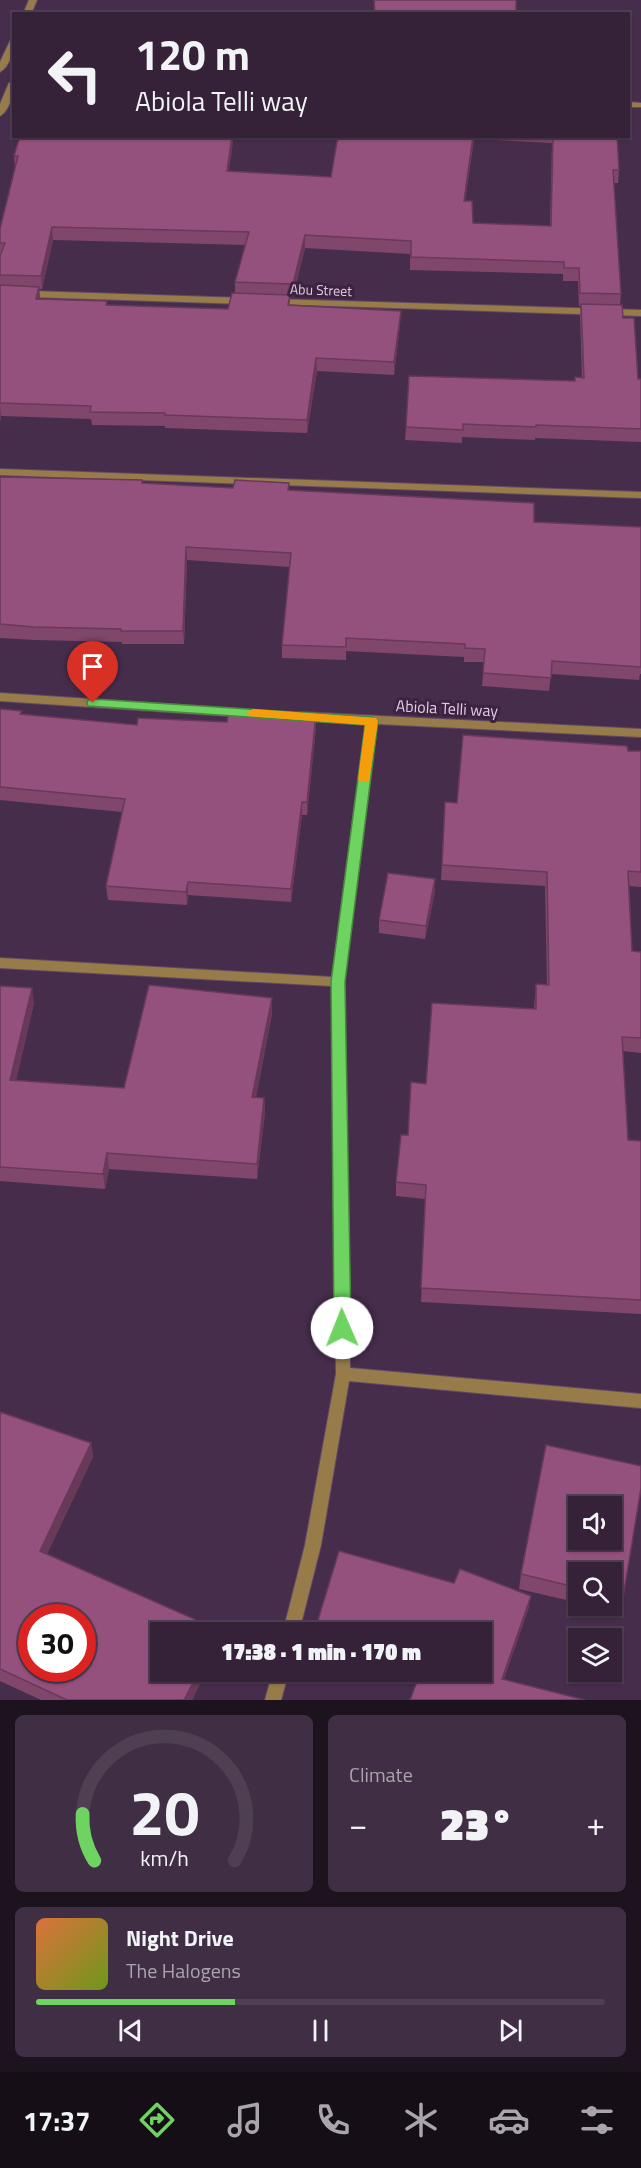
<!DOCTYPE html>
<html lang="en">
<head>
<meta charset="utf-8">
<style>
	body { margin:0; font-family:"Titillium Web",sans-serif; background:#402f44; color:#f1f3f6; height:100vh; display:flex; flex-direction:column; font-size:22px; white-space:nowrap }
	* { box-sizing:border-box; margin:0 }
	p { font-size:20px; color:#aaa4ae }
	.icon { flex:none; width:33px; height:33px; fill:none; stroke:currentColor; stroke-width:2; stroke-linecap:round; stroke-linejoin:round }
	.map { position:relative; height:1700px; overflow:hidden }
	.sheet { display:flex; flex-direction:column; gap:15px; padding:15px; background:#1d131f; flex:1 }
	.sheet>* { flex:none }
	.hud { position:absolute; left:12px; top:12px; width:618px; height:126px; border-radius:0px; box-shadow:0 2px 4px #0004,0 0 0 2px #4f3f53; background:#352239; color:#f1f3f6; overflow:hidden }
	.tools { position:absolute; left:568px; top:1496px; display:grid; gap:12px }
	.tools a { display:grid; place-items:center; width:54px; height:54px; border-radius:0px; background:#352239; box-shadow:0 2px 4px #0004,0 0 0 2px #4f3f53; font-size:30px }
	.speed { position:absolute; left:18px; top:1604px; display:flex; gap:12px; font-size:30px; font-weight:700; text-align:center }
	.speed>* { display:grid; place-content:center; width:78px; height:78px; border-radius:50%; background:#352239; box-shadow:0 2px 4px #0004,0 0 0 2px #4f3f53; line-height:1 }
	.speed .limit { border:9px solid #d22; background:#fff; color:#111 }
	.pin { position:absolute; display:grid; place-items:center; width:51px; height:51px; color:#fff; margin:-62px -26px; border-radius:50% 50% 50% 0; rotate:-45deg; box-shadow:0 0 6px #0007 }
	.pin .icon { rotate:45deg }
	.me { position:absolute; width:66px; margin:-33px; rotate:359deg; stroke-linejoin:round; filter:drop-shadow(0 0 4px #0008) }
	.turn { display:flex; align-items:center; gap:21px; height:126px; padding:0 24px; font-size:27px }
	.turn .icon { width:78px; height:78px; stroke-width:2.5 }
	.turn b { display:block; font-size:42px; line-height:51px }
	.big { font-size:45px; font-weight:800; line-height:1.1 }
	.sheet .widget { flex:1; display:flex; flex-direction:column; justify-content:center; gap:9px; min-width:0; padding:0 21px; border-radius:9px; background:#402f44 }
	.sheet .dial { align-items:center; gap:0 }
	.dial svg { height:156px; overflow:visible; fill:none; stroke:#4f3f53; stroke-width:7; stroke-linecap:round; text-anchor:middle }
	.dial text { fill:#f1f3f6; stroke:none }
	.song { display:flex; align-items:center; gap:18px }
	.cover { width:72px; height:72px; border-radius:9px; background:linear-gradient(135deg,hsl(20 70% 55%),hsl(80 70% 35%)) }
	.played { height:6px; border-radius:3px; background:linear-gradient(90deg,#6ed360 35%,#4f3f53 35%) }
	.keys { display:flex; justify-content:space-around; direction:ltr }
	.heat { display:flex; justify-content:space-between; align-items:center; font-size:33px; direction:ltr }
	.sheet .tiles { flex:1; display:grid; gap:15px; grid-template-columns:1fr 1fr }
	.widget:last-child { grid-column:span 2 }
	.trip { position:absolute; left:150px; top:1622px; width:342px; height:60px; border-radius:0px; background:#352239; box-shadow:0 2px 4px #0004,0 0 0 2px #4f3f53; font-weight:800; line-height:60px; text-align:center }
	.tabs { display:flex; height:96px; justify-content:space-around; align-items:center; background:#150e17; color:#aaa4ae }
	.tabs .icon { width:42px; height:42px }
	.tabs .active { color:#6ed360 }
	.tabs b { font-size:27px; color:#f1f3f6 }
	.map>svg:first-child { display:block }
</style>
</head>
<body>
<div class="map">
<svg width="641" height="1700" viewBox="0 0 641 1700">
	<rect width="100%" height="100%" fill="#472d4c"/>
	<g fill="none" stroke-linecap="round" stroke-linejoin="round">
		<defs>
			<path id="lane" d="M29 0H37L31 14H23Z
				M11 39H14C14 51 10 66 0 72V62Z"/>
			<path id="street" d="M9 83H14C14 94 9 111 0 116V104Z
				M628 102 641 103V107H628Z
				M0 290 245 298 250 301 245 304 0 296Z
				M274 299 641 310V316L271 304 269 302Z
				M0 469 641 492V498L0 475Z
				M0 693 244 709 250 713 244 717 0 701Z
				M301 712 641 729V737L377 724 344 982 350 1368 641 1394V1408L349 1381 321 1545 299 1632H283L305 1545 336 1374 332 986 0 968V958L332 977 366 723 297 719 295 716Z
				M273 1671H289L281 1700H265Z"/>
		</defs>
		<use href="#lane" stroke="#624a67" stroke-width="2"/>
		<use href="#street" stroke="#624a67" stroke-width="2"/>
		<use href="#lane" fill="#977c4a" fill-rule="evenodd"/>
		<use href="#street" fill="#977c4a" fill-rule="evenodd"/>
	</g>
	<path fill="#80466c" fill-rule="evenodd" d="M338 136H617L619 170 618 183H614L621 294 620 305 638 379H641V442L535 438V440L462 437V443L405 440 406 427 574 381 582 378 580 316 581 306H579L578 281H563V274L410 270V254L305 248 293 297H290V305L400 324 394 375 317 371 307 433 165 428V426L92 425 91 419 1 416 0 422V229L15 168 14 156 229 171 331 177ZM474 139 552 143 550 226 473 223 465 201ZM53 240 246 245 235 282V293L228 309 107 305 40 299 39 289H42Z
		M0 477 142 480 143 483 233 488 289 483V490L534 522 641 527V674H640L639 680 551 674 549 691 482 686 484 662H464V657L346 651V660L282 658V645L290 567 187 560 184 644H122V642L35 640 0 638Z
		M0 709 22 711V715L137 725 227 722 316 714V728L307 815H302L291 902 188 895 187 905 108 900 106 886 122 812 0 800Z
		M628 751H641V887L629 886 632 951 641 952V1053L623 1051 628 1140 641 1141V1314L421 1302 425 1199 396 1196V1182L408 1135 426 1084 534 1009 536 984 547 985 545 886 441 880 445 802 457 803Z
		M435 892 425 939 379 933V920Z
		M0 986 34 1003 16 1080 124 1088 272 998V1014L256 1097 264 1098 265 1113 257 1179 109 1169 105 1189 0 1181Z
		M0 1412 91 1443 93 1457 47 1554 219 1630 220 1632H160L206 1671 192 1700H41L0 1681Z
		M546 1445 641 1466V1488L620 1613 586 1605H612V1572H579V1603L519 1589 521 1574ZM579 1506H612V1539H579Z"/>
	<path fill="#683958" d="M232 136H234L227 184V171Z
		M473 136H474L463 214 464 201Z
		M52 227 53 240 42 289 41 276Z
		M305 235V248L293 297V284Z
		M39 287 40 299H36Z
		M401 311 400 324 394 375V362Z
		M316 358 317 371 307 433V420Z
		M0 405 1 416 0 422Z
		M186 547 187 560 184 644 183 631Z
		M316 714V728L307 815V802Z
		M302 802V815L291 902V889Z
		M435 879V892L425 939 426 926Z
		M188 882V895L187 905 186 892Z
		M32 988 34 1003 13 1095 10 1080Z
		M272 998V1014L253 1112 252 1097Z
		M264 1098 265 1113 257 1179V1164Z
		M107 1153 109 1169 105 1189 103 1174Z
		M91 1443 93 1457 42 1565 40 1551Z
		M531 1596 529 1608 500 1691 502 1679Z
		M199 1671H206L192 1700H184Z"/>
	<path fill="#95517e" stroke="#683958" stroke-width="1.5" fill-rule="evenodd" d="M374 0H516V14H375Z
		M20 136H232L227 171 331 177 338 136H473L464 201H472L473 223 551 226 553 136H617L619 170H613L621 294 580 293 579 268H564V262L411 257V241L305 235 293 284 235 282 249 232 52 227 41 276 0 275V256L5 243H0V229L18 156H14Z
		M0 285 39 287 36 299 107 301 106 305 228 309 232 293 290 295 288 305 401 311 394 362 316 358 307 420 165 415V413L90 412 91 406 0 403Z
		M581 304 622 305 623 318H634L638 379H641V429L536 425V427L463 424V430L406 427 409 376 575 381V377L584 378Z
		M0 477 142 480V483L233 488 235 480 289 483 288 490 534 503V522L641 527V667L552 661 551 678 483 673 485 649 465 648V644L346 638V647L282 645 291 553 186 547 183 631H121V629L34 627 0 624Z
		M0 709 22 711 20 714 137 725 138 718 227 722 229 709 316 714 307 802H302L291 889 188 882 186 892 106 886 125 799 0 787Z
		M463 735 627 746 628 751H641V872L628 871 632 951 641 952V1038L622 1037 628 1140 641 1141V1300L421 1288 426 1185 396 1182 401 1135H408L411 1082 426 1084 432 1003 536 1009V984L549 985 547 872 442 865 445 802 457 803Z
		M388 873 435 879 426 926 379 920Z
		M149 985 272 998 252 1097 264 1098 257 1164 107 1153 103 1174 0 1167V986L32 988 10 1080 124 1088Z
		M0 1412 91 1443 40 1551 219 1630 218 1632H160V1671H199L184 1700H67L0 1669ZM32 1617H82V1668H32Z
		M546 1445 641 1466V1488L623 1598 612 1596V1572H579V1588L521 1574ZM579 1506H612V1539H579Z
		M339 1551 454 1583 460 1569 531 1596 502 1679 585 1700H410L421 1671H482V1632H321L315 1630Z"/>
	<path fill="#6ed360" stroke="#48893e" stroke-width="1.5" d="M93 699 372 717 378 721 345 982 351 1328 348 1333 342 1335 336 1333 334 1328 331 982 365 725 88 706 87 703 88 700Z"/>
	<path fill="#f59e0b" d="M253 709 376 718 378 721 369 782H360L358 779 365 725 248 716 246 713Z"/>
	<g text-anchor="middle" stroke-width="6" stroke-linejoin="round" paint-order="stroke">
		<g font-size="14" fill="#dfcfe2" stroke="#3d2341">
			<text transform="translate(321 290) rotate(2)" y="5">Abu Street</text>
		</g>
		<g font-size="16" fill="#dfcfe2" stroke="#3d2341">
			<text transform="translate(447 708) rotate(3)" y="6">Abiola Telli way</text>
		</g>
	</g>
</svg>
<div class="tools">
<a><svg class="icon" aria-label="sound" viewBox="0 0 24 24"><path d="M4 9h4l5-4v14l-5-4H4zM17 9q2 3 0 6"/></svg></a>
<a><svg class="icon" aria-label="search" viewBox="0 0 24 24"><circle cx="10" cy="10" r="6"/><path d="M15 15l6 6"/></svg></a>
<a><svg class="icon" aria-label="layers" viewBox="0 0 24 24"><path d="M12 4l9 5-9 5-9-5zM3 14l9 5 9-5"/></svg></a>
</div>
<div class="speed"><div class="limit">30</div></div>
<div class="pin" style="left:93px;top:703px;background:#d93025"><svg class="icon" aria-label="arrive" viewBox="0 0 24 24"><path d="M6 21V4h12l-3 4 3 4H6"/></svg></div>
<svg class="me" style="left:342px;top:1328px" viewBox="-20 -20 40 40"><circle r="19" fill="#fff"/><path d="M0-13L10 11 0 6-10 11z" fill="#6ed360"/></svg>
<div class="trip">17:38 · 1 min · 170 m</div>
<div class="hud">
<div class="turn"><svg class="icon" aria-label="left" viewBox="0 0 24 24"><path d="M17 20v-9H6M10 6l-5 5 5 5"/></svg><div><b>120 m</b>Abiola Telli way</div></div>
</div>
</div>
<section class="sheet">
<div class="tiles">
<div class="widget dial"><svg viewBox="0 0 100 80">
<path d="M14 69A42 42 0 1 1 86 69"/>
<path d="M14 69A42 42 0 0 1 8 45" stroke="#6ed360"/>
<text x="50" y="56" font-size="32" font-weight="700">20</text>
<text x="50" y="72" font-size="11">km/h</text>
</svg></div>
<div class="widget"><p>Climate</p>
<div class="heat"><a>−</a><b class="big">23°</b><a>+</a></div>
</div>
<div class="widget">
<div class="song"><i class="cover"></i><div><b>Night Drive</b><p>The Halogens</p></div></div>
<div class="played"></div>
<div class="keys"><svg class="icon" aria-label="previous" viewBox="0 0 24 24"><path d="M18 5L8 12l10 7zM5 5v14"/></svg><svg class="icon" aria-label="pause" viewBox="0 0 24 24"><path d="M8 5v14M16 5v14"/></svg><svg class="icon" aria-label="next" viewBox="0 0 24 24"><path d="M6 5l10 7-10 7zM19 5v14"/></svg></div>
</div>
</div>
</section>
<nav class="tabs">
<b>17:37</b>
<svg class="icon active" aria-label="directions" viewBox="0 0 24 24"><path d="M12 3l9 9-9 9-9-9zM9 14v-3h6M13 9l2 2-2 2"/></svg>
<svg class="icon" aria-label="music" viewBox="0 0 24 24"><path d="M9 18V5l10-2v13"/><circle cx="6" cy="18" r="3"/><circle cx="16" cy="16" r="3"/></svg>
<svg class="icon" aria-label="phone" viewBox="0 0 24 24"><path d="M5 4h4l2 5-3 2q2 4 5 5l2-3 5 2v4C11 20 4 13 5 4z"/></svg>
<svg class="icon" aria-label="climate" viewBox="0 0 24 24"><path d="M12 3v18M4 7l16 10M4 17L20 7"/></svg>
<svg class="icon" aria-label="car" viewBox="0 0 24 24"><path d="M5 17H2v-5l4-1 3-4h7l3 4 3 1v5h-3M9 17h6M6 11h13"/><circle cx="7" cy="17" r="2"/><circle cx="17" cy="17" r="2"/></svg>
<svg class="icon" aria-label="filters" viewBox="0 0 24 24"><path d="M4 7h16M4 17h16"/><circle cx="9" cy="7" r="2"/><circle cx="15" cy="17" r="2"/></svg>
</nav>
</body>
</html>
